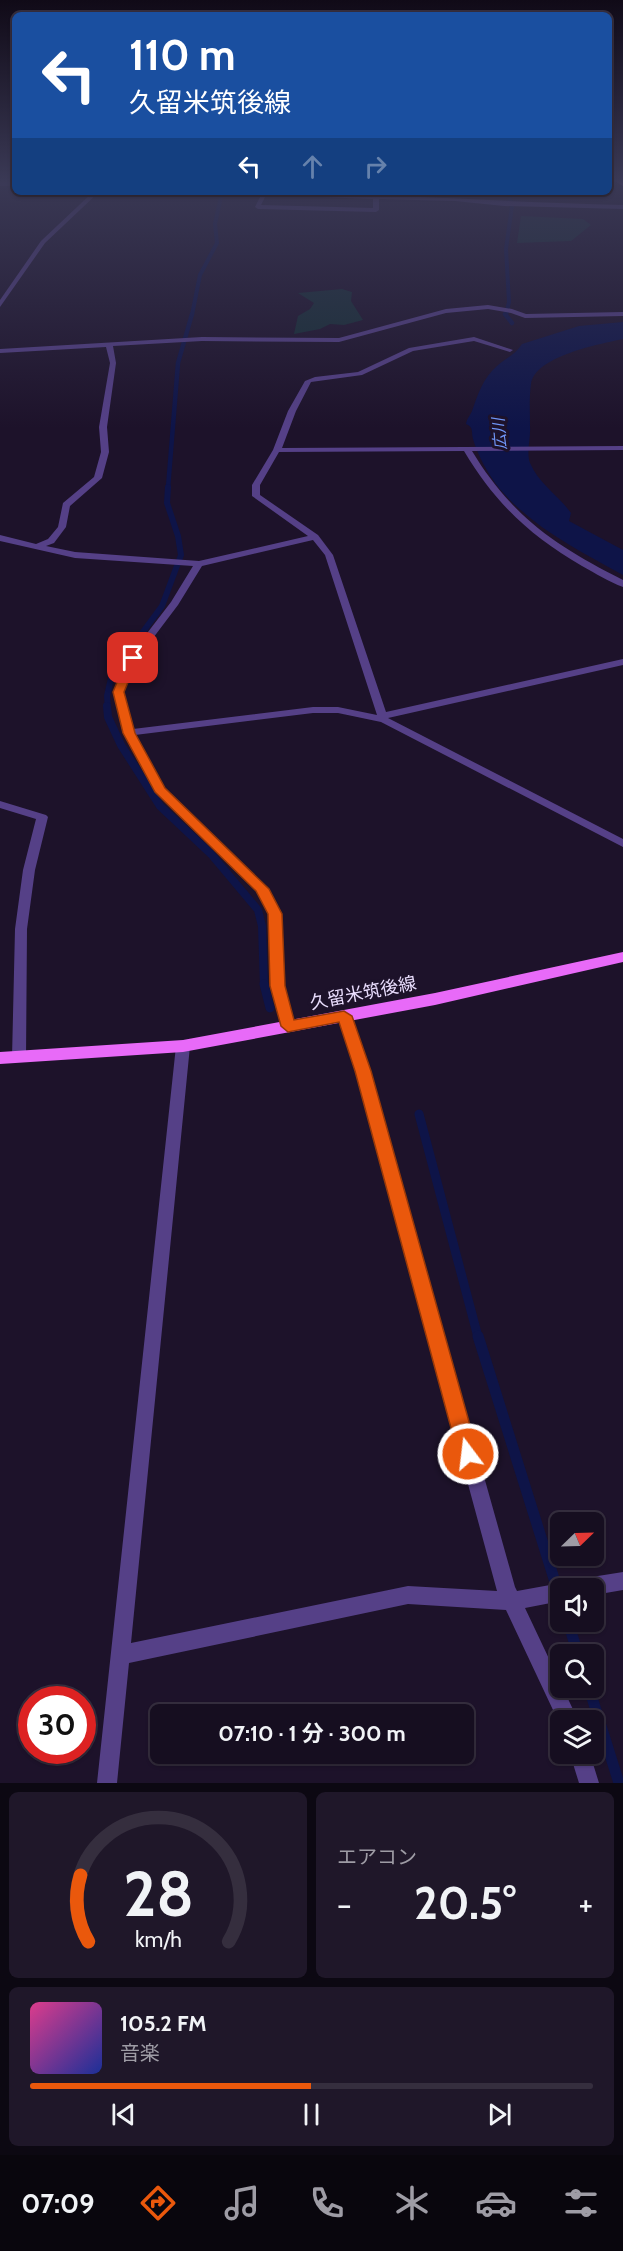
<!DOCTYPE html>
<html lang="ja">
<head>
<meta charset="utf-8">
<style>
	body { margin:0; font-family:Cabin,"Noto Sans JP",sans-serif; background:#1f1729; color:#f1f3f6; height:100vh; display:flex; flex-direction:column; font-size:22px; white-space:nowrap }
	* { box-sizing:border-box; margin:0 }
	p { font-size:20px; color:#9e9ca5 }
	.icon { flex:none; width:33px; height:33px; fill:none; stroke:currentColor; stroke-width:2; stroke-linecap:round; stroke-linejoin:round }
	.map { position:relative; height:1783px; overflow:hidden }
	.side { display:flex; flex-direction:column; gap:9px; padding:9px; background:#0c0812; flex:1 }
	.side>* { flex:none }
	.banner { position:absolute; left:12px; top:12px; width:600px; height:183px; border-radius:9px; box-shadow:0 2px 4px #0004,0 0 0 2px #352e3e; background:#1a4fa0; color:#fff; overflow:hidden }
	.needle { width:39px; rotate:67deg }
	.fabs { position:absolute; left:550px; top:1512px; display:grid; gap:12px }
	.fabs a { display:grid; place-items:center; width:54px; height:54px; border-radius:9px; background:#160e20; box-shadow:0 2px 4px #0004,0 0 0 2px #352e3e; font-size:30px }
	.speed { position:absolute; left:18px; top:1686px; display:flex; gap:12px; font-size:30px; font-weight:700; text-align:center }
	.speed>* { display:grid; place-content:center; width:78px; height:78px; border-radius:50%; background:#160e20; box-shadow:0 2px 4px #0004,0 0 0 2px #352e3e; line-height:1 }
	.speed .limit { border:9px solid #d22; background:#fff; color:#111 }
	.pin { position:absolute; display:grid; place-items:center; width:51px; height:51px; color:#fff; margin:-26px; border-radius:12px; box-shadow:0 3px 9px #0006 }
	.me { position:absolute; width:66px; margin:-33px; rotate:345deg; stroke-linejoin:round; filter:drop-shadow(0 0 4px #0008) }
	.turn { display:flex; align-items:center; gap:21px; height:126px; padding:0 18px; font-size:27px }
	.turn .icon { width:78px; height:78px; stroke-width:2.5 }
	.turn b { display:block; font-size:42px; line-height:51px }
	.lanes { display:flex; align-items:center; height:57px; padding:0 18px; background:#0003; justify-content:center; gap:30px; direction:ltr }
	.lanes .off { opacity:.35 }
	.big { font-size:45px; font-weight:700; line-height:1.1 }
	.side .card { flex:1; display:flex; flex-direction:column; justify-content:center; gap:9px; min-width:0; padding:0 21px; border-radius:9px; background:#1f1729 }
	.side .dial { align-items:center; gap:0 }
	.dial svg { height:156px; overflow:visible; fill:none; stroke:#352e3e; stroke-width:7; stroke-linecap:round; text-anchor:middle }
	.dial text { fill:#f1f3f6; stroke:none }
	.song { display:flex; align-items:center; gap:18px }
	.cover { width:72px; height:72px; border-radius:9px; background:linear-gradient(135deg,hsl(330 70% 55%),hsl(230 70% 35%)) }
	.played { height:6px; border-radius:3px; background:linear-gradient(90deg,#ea580c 50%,#352e3e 50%) }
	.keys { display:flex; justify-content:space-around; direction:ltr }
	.heat { display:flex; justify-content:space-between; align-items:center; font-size:33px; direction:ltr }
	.side .tiles { flex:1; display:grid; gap:9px; grid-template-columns:1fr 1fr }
	.card:last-child { grid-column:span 2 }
	.trip { position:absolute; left:150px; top:1704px; width:324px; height:60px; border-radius:9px; background:#160e20; box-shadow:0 2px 4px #0004,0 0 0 2px #352e3e; font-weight:700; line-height:60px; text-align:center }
	.menu { display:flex; height:96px; justify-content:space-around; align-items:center; background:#09060d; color:#9e9ca5 }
	.menu .icon { width:42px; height:42px }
	.menu .selected { color:#ea580c }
	.menu b { font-size:27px; color:#f1f3f6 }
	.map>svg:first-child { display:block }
</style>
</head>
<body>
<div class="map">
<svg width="623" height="1783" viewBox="0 0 623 1783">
	<rect width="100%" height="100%" fill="#1d122a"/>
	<path fill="#162d34" d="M521 216 583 219 591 225 571 241 517 243Z
		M342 289 352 292 351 301 363 320 344 325 330 324 320 329 294 334 298 316 310 309 314 303 298 293Z"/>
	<path fill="#0e1448" d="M623 322V339C600 344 535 356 531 384 529 398 530 412 530 426 531 438 526 452 530 463 539 484 558 495 571 513L569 521 623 550V575C578 550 533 528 499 488 488 474 478 456 473 439 471 432 474 427 466 424 467 418 470 416 472 411 478 394 483 378 497 366 506 358 516 354 522 344L579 326Z"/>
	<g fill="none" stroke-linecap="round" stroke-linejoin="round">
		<path stroke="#0e1448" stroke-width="4" d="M192 315 200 275 217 243 215 224 222 192
			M506 315 509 302 506 249 512 206 508 192"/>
		<path stroke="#0e1448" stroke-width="4.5" d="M505 314 512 323
			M168 488 178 363 192 314"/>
		<path stroke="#0e1448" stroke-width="6" d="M108 708 107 696 112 674 162 606 181 555 178 536 167 503 168 487"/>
		<path stroke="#0e1448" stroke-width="8" d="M107 706 108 717 121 745 160 806 211 854 258 910 262 926 264 985"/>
		<path stroke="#0e1448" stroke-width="9" d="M264 984 270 1008
			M419 1114 478 1337"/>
		<path stroke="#0e1448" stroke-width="11" d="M478 1336 561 1601
			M568 1622 578 1654
			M589 1688 619 1783"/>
		<path fill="#554087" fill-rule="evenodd" d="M0 182H15V186H0Z
			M93 192H99L45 243 0 307V300L41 241Z
			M232 192C363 192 493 202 623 205V209L504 206 455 201 379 199V210L376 212 258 209 255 207 261 195ZM266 195 373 199V208L261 205Z
			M488 305 512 309 526 314 623 312V316L525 318 511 313 488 309 446 313 339 342 202 341 113 346 116 363 107 427 109 452 102 478 70 506 66 527 54 543 46 546 75 552 199 561 308 536 252 496V485L273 450 288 411 305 381 315 377 358 372 409 348 474 337 513 350 510 352 474 341 413 351 362 375 311 382 296 411 282 448 623 446V450L472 451C512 517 556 546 623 580V587C609 582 595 573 582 566 530 536 495 503 464 451L279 452 260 485V495L318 535 333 555 386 712 623 659V665L388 718 623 839V847L381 722 338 713H313L135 735 165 788 268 889 281 914 284 986 295 1026 293 1029H283L281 1026 272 986 269 914 257 891 156 792 124 733 113 692 128 658 171 602 193 566 75 558 0 541V535L36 544 48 539 58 527 63 503 94 477 101 452 99 427 110 363 106 347 0 353V349L202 337 339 338 446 309ZM313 540 325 555 377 715 338 707H313L133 729 123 692 138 658 178 605 202 566Z
			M0 801 46 815 48 817 35 870 27 929 26 1058 24 1061H14L12 1058 15 929 23 870 36 819 0 808Z
			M344 1011 349 1013 351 1016 370 1071 515 1587 517 1591 561 1583 568 1585 569 1588H561V1601L525 1608 578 1720H561V1727L506 1610 408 1604 129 1663 117 1783H97L176 1046 178 1043H188L190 1046 131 1643 408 1586 497 1591 356 1071 337 1016 339 1013Z
			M623 1572V1590L594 1595V1588H570L572 1581 579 1579Z
			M570 1754H590L599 1783H579Z"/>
		<path fill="#e86af8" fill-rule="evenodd" d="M610 178 623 181V186Z
			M623 952V962L435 1005 183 1052 0 1064V1052L183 1040 435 993Z"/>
	</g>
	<linearGradient id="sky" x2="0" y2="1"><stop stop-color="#100a17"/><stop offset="0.42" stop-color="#3a3955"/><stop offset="1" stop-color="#3a3955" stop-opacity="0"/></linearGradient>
	<rect width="623" height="428" fill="url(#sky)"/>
	<path fill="#ea580c" stroke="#983908" stroke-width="1.5" d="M133 654 138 658 124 692 135 733 165 788 269 889 282 914 285 986 294 1020 344 1011 352 1016 371 1071 478 1454 475 1460 468 1463 461 1460 458 1454 355 1071 339 1022 288 1032 281 1026 270 986 268 914 256 891 155 792 123 733 113 692 127 658Z"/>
	<g text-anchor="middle" stroke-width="6" stroke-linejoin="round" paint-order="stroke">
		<g font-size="16" font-style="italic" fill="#7096f8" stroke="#1d122a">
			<text transform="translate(499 434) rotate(-95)" y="6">広川</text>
		</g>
		<g font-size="18" fill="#e9ddfd" stroke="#1d122a">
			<text transform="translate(363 993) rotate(-11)" y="6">久留米筑後線</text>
		</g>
	</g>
</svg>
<div class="fabs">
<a><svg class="needle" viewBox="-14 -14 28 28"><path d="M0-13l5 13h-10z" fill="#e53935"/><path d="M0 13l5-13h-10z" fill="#9e9ca5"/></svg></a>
<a><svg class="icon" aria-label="sound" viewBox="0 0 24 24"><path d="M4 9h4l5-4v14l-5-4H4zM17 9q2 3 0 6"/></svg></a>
<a><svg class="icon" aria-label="search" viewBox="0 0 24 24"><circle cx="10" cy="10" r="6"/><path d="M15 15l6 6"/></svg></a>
<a><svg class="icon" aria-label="layers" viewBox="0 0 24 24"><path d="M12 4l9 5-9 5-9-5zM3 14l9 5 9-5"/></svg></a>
</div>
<div class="speed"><div class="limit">30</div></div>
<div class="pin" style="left:133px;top:658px;background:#d93025"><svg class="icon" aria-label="arrive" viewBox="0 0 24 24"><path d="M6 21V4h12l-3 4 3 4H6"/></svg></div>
<svg class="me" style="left:468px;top:1454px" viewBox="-20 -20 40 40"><circle r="17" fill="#ea580c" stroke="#fff" stroke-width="3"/><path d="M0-11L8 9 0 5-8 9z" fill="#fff"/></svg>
<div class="trip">07:10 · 1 分 · 300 m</div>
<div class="banner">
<div class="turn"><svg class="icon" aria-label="left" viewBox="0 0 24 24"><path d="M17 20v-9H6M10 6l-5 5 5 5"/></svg><div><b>110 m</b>久留米筑後線</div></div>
<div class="lanes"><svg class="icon" aria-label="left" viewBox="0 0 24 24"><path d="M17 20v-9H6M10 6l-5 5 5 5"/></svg><svg class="icon off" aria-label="ahead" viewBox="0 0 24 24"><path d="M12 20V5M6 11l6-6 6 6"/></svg><svg class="icon off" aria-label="right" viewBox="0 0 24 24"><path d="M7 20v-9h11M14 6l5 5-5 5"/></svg></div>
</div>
</div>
<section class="side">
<div class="tiles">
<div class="card dial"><svg viewBox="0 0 100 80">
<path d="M14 69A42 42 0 1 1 86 69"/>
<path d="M14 69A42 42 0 0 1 10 35" stroke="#ea580c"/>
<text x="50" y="56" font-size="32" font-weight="700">28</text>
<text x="50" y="72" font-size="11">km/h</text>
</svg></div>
<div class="card"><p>エアコン</p>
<div class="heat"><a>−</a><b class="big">20.5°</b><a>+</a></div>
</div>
<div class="card">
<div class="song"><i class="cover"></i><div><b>105.2 FM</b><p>音楽</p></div></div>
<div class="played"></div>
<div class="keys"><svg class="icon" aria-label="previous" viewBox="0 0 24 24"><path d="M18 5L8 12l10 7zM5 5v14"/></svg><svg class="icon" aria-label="pause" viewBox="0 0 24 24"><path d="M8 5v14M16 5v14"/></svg><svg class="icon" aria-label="next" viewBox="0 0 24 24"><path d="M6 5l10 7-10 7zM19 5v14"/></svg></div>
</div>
</div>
</section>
<nav class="menu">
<b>07:09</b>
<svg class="icon selected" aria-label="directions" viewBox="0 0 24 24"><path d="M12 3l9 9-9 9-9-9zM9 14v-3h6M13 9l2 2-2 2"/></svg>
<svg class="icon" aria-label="music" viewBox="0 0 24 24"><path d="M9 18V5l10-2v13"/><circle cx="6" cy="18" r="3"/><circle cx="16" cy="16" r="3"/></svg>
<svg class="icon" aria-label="phone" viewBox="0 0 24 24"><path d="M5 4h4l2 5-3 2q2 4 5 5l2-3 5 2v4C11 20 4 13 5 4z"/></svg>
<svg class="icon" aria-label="climate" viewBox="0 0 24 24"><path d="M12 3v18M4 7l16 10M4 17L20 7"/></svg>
<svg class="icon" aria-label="car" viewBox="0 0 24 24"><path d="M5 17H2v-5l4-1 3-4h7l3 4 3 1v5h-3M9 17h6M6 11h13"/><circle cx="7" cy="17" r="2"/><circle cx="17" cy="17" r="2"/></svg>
<svg class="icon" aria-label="filters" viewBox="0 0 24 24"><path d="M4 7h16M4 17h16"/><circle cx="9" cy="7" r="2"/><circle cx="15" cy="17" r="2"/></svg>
</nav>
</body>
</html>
